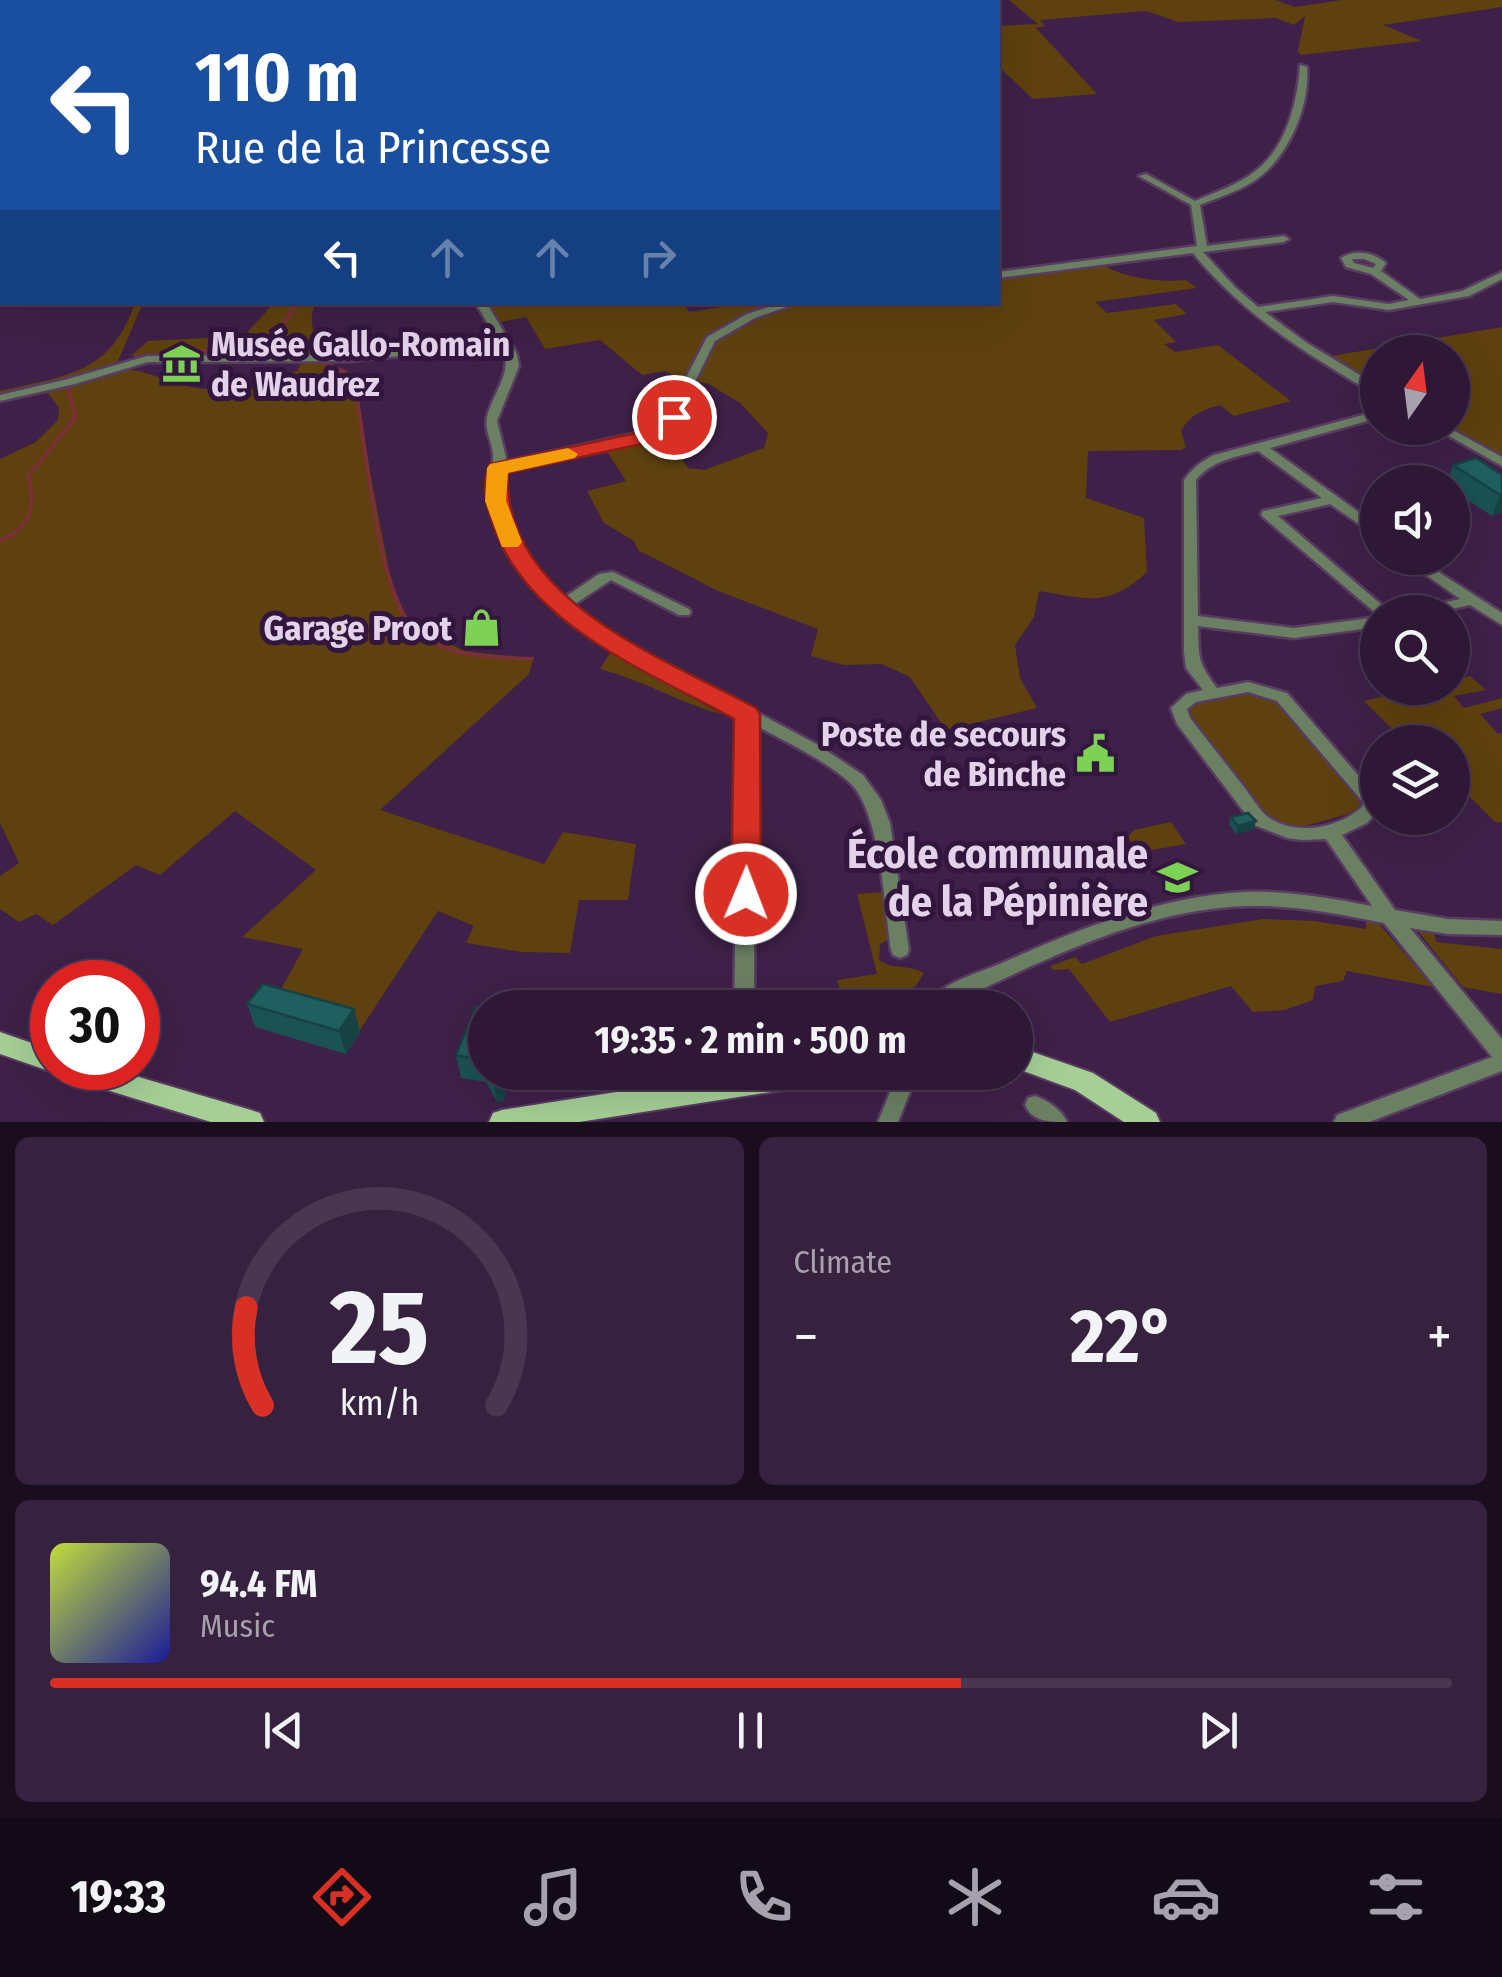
<!DOCTYPE html>
<html lang="en">
<head>
<meta charset="utf-8">
<style>
	body { margin:0; font-family:"Fira Sans Condensed",sans-serif; background:#36213e; color:#f1f3f6; height:100vh; display:flex; flex-direction:column; font-size:38px; white-space:nowrap }
	* { box-sizing:border-box; margin:0 }
	p { font-size:32px; color:#a7a0ad }
	.icon { flex:none; width:55px; height:55px; fill:none; stroke:currentColor; stroke-width:2; stroke-linecap:round; stroke-linejoin:round }
	.map { position:relative; height:1122px; overflow:hidden }
	.sheet { display:flex; flex-direction:column; gap:15px; padding:15px; background:#190d1e; flex:1 }
	.sheet>* { flex:none }
	.banner { position:absolute; left:0px; top:0px; width:1000px; height:305px; box-shadow:0 10px 40px #0002,0 0 0 2px #493751; background:#1a4fa0; color:#fff; overflow:hidden }
	.needle { width:65px; rotate:14deg }
	.buttons { position:absolute; left:1360px; top:335px; display:grid; gap:20px }
	.buttons a { display:grid; place-items:center; width:110px; height:110px; border-radius:50%; background:#2e1836; box-shadow:0 10px 40px #0002,0 0 0 2px #493751; font-size:50px }
	.speed { position:absolute; left:30px; top:960px; display:flex; gap:20px; font-size:50px; font-weight:700; text-align:center }
	.speed>* { display:grid; place-content:center; width:130px; height:130px; border-radius:50%; background:#2e1836; box-shadow:0 10px 40px #0002,0 0 0 2px #493751; line-height:1 }
	.speed .limit { border:15px solid #d22; background:#fff; color:#111 }
	.pin { position:absolute; display:grid; place-items:center; width:85px; height:85px; color:#fff; margin:-42px; border:5px solid #fff; border-radius:50%; box-shadow:0 2px 10px #0007 }
	.me { position:absolute; width:110px; margin:-55px; rotate:1deg; stroke-linejoin:round; filter:drop-shadow(0 0 8px #0008) }
	.turn { display:flex; align-items:center; gap:35px; height:210px; padding:0 30px; font-size:45px }
	.turn .icon { width:130px; height:130px; stroke-width:2.5 }
	.turn b { display:block; font-size:70px; line-height:85px }
	.lanes { display:flex; align-items:center; height:95px; padding:0 30px; background:#0003; justify-content:center; gap:50px; direction:ltr }
	.lanes .off { opacity:.35 }
	.big { font-size:75px; font-weight:700; line-height:1.1 }
	.sheet .widget { flex:1; display:flex; flex-direction:column; justify-content:center; gap:15px; min-width:0; padding:0 35px; border-radius:15px; background:#36213e }
	.sheet .dial { align-items:center; gap:0 }
	.dial svg { height:260px; overflow:visible; fill:none; stroke:#493751; stroke-width:7; stroke-linecap:round; text-anchor:middle }
	.dial text { fill:#f1f3f6; stroke:none }
	.song { display:flex; align-items:center; gap:30px }
	.cover { width:120px; height:120px; border-radius:15px; background:linear-gradient(135deg,hsl(70 70% 55%),hsl(240 70% 35%)) }
	.played { height:10px; border-radius:5px; background:linear-gradient(90deg,#d93025 65%,#493751 65%) }
	.keys { display:flex; justify-content:space-around; direction:ltr }
	.heat { display:flex; justify-content:space-between; align-items:center; font-size:55px; direction:ltr }
	.sheet .tiles { flex:1; display:grid; gap:15px; grid-template-columns:1fr 1fr }
	.widget:last-child { grid-column:span 2 }
	.trip { position:absolute; left:468px; top:990px; width:565px; height:100px; border-radius:50px; background:#2e1836; box-shadow:0 10px 40px #0002,0 0 0 2px #493751; font-weight:700; line-height:100px; text-align:center }
	.tabs { display:flex; height:160px; justify-content:space-around; align-items:center; background:#120a16; color:#a7a0ad }
	.tabs .icon { width:70px; height:70px }
	.tabs .selected { color:#d93025 }
	.tabs b { font-size:45px; color:#f1f3f6 }
	.map>svg:first-child { display:block }
</style>
</head>
<body>
<div class="map">
<svg width="1502" height="1122" viewBox="0 0 1502 1122">
	<rect width="100%" height="100%" fill="#3e2048"/>
	<path fill="#5e410e" d="M1009 0H1275L1295 7 1342 0H1502V7L1383 25 1422 41 1301 55 1298 51 1305 16 1294 25 1276 18 1179 22 1146 11 1040 20 1045 26 1036 28 1097 94 1033 99 998 66V26L1038 24Z
		M1101 263C1120 278 1162 283 1186 280L1197 288 1095 302 1107 313 1176 304 1187 314 1154 320 1176 342 1164 344 1175 352 1218 345 1291 401 1234 416 1220 405C1203 410 1190 414 1181 431L1186 447 1181 450 1088 451 1086 498 1144 518 1147 572C1108 608 1088 599 1039 591L1034 617 1015 645 1020 678 1037 708 946 730 910 677 882 664 844 665 811 656 818 629 718 591 638 550 634 541 604 523 587 491 626 481 604 447 658 436 679 454 688 468 704 470 764 448 768 433 740 403 707 383 686 382 665 371 642 375 600 340 545 349 526 317 496 323 486 303 682 302 689 312 748 303H786C756 311 730 321 705 339L708 345C739 325 767 310 804 303L998 302V276Z
		M135 303H143L118 361 90 373 0 395V391C67 375 110 375 135 303Z
		M274 303H316C306 320 316 338 323 355L131 356 148 341 244 336Z
		M1502 327V459L1446 428H1452V352H1378L1377 388 1326 357Z
		M303 360C323 361 342 366 353 384L390 576 402 612 418 629 465 651 533 659 529 674 380 810 544 864 563 832 636 844 628 900H579L570 953 523 952 466 943 474 926 438 911 360 1030 272 1006 303 949 242 937 316 870 235 811 160 875 136 865 53 925 36 914 19 922 0 909V876L19 863 0 823V459L36 442 58 420 59 408 48 393 0 402V398C35 389 83 371 117 369 150 368 179 390 211 389V395L297 371Z
		M610 653 723 715C680 703 643 680 600 669Z
		M1470 676 1486 690 1454 696 1464 708 1502 698V708L1480 714 1498 734 1502 733V822L1496 823 1453 780 1452 742H1405L1364 701 1420 688H1452L1453 680Z
		M1246 691 1271 698 1284 709 1356 791 1361 806 1355 812 1294 829 1265 815 1187 713 1190 705Z
		M1171 822 1186 844 1140 852 1139 857 1128 837 1134 830Z
		M883 892 894 937 880 944 879 960C893 970 909 964 924 973L916 986 905 992 911 1008 845 1007 837 980 877 974 857 894Z
		M1263 919 1314 921 1366 929V920L1379 924 1434 987 1347 971 1343 981 1315 986 1313 1000 1284 1010 1253 1012 1231 986 1110 1022 1069 969 1053 970 1050 966 1075 957 1082 964 1156 936Z
		M1418 931 1434 932 1436 942 1502 949V994L1463 987Z"/>
	<g fill="none" stroke-linecap="round" stroke-linejoin="round">
		<path stroke="#7b3037" stroke-width="4" d="M297 302 277 336 283 345 308 356
			M137 357 227 349 277 332
			M317 360 345 372 354 382C366 439 376 590 414 629 443 658 495 657 532 659
			M0 541C30 528 37 506 28 476L76 417 67 385"/>
		<defs>
			<path id="minor" d="M1300 65 1307 67C1310 106 1289 156 1257 179 1240 191 1219 197 1200 205L1207 246 1284 236 1289 239 1284 242 1203 252 1236 288 1258 307 1333 296 1389 304 1409 300 1371 274 1346 267 1341 258C1355 249 1373 252 1386 263L1381 271 1420 299 1462 291 1502 272V279L1469 296 1389 310 1333 302 1265 312 1307 343 1378 386V394C1361 387 1346 377 1330 367 1279 336 1231 300 1193 253L998 278V272L1197 246 1191 205 1139 176 1146 174 1195 201C1213 193 1231 187 1247 177 1285 154 1297 106 1300 65ZM1352 259H1364L1376 264 1373 268 1354 263Z
				M475 302H486L517 354 519 366 497 421 506 457 505 462 660 428 707 337 747 314 784 302H801L755 318 715 341 669 434 504 470C495 520 529 561 559 597L562 599 599 574 613 572 689 609 691 612 689 615H679L611 580 572 606 620 639 818 745 863 775 881 800 890 823 909 950 907 955 900 958 893 955 891 950C885 908 880 816 853 786 833 764 782 740 755 725L754 1008H734L739 716 610 645 557 609C525 585 493 532 489 492 488 479 494 467 493 454 492 442 484 429 487 417 493 392 515 371 501 346L350 361 148 362 75 384 0 401V395L68 379 147 356 350 355 497 339Z
				M1378 411V418L1270 448 1378 526V537L1330 504 1278 516 1390 612H1378V615L1263 517 1261 514 1263 511 1322 498 1258 451C1235 457 1211 461 1196 480L1198 616 1294 628 1378 617V627L1294 638 1198 626C1199 658 1197 661 1217 688L1248 682 1287 693 1377 797V812L1367 823 1342 835 1395 910 1448 919 1502 921V935L1448 934 1410 928 1502 1039V1071L1369 1122H1334L1337 1115 1492 1057 1384 923C1339 914 1294 905 1247 906 1145 909 1049 958 958 1000L948 1008H923C938 983 977 974 1002 963 1078 929 1159 897 1243 892 1286 890 1330 898 1372 906L1326 839 1302 840 1287 838 1254 825 1177 724 1171 708 1186 694 1203 690 1186 668 1184 652V480C1193 468 1200 462 1214 455ZM1248 692 1277 701 1363 802V806C1340 828 1296 837 1268 817 1259 810 1251 796 1244 787 1226 764 1208 741 1190 718L1187 709 1196 702Z
				M1435 428H1449L1502 457V466Z
				M1402 558H1417L1502 613V625L1470 605 1438 612H1413L1415 609 1460 599Z
				M898 1072H918L898 1122H878Z
				M1035 1096C1047 1100 1062 1110 1067 1122 1049 1122 1033 1122 1025 1105L1028 1098Z"/>
			<path id="major" d="M0 1032 52 1050V1068H108L251 1110 260 1113 264 1122H211L71 1079 62 1076 59 1070 52 1072 0 1054Z
				M1015 1046 1093 1073 1156 1113 1160 1122H1124L1075 1090 1015 1068Z
				M744 1072H835L831 1080 822 1084 579 1122H489L493 1113 502 1110Z"/>
		</defs>
		<use href="#minor" stroke="#593c62" stroke-width="5"/>
		<use href="#major" stroke="#593c62" stroke-width="4"/>
		<use href="#minor" fill="#6b7f63" fill-rule="evenodd"/>
		<use href="#major" fill="#a6cf96" fill-rule="evenodd"/>
	</g>
	<path fill="#1b5253" d="M1453 465 1502 475V512L1492 516 1452 490V482H1447Z
		M1231 817 1254 829 1236 834 1229 824Z
		M247 1004 354 1009 360 1032 346 1054 255 1027Z
		M485 1009V1072H509L506 1080 504 1101 497 1102 486 1082 461 1078 456 1055Z"/>
	<path fill="#164243" d="M1502 494V512L1492 516 1500 495Z
		M1256 821 1254 829 1236 834 1238 826Z
		M354 1009 360 1032 346 1054 339 1031Z
		M500 1072H509L506 1080 504 1101 497 1102 493 1080Z"/>
	<path fill="#1f5f60" stroke="#164243" stroke-width="2.5" d="M1476 458 1502 475V494L1500 495 1453 465Z
		M1248 813 1256 821 1238 826 1231 817Z
		M263 984 354 1009 339 1031 247 1004Z
		M476 1007 485 1009V1065L482 1060 456 1055Z
		M489 1072H500V1078L493 1080Z"/>
	<path fill="#d93025" stroke="#8d1f18" stroke-width="2.5" d="M674 411 684 417 674 434 664 439 508 473C502 599 663 658 756 708L760 714 761 894 756 902 746 905 735 902 731 894 734 719C648 671 526 625 493 524 486 504 481 483 490 464L650 430Z"/>
	<path fill="#f59e0b" d="M568 448 578 454 575 458 508 473 506 501 522 542 518 547H502L485 501 487 468 490 464Z"/>
	<defs>
		<symbol id="museum-bare" viewBox="-9 -9 18 18"><path d="M0-6L6-3V-2H-6V-3ZM-5-1h2V3h-2ZM-1-1h2V3h-2ZM3-1h2V3H3ZM-6 4H6V6H-6Z" fill="#7dd154" stroke="#33163e" stroke-width="2.5" paint-order="stroke"/></symbol>
		<symbol id="shop-bare" viewBox="-9 -9 18 18"><path d="M-5-2.5h2.3a2.7 3.5 0 0 1 5.4 0H5L5.5 6h-11ZM-1.5-2.5h3a1.5 2.3 0 0 0-3 0Z" fill="#7dd154" stroke="#33163e" stroke-width="2.5" paint-order="stroke"/></symbol>
		<symbol id="civic-bare" viewBox="-9 -9 18 18"><path d="M-.6-6.5H3V-4.5H.6V-3L4-1V1h2V6H-6V1h2V-1L-.6-3ZM-1.2 2.5V6h2.4V2.5Z" fill="#7dd154" stroke="#33163e" stroke-width="2.5" paint-order="stroke"/></symbol>
		<symbol id="school-bare" viewBox="-9 -9 18 18"><path d="M0-5L7-2L0 1L-7-2ZM-4 1L0 2.5L4 1V4Q0 6-4 4Z" fill="#7dd154" stroke="#33163e" stroke-width="2.5" paint-order="stroke"/></symbol>
	</defs>
	<g fill-rule="evenodd">
		<use href="#museum-bare" x="154" y="336" width="55" height="55"/>
		<use href="#shop-bare" x="454" y="600" width="55" height="55"/>
		<use href="#civic-bare" x="1068" y="726" width="55" height="55"/>
		<use href="#school-bare" x="1150" y="850" width="55" height="55"/>
	</g>
	<g text-anchor="middle" stroke-width="10" stroke-linejoin="round" paint-order="stroke">
		<g font-size="35" font-weight="bold" fill="#e4d2eb" stroke="#33163e" text-anchor="end">
			<text x="211" y="356" text-anchor="start">Musée Gallo-Romain<tspan x="211" dy="40">de Waudrez</tspan></text>
			<text x="452" y="640">Garage Proot</text>
			<text x="1066" y="746">Poste de secours<tspan x="1066" dy="40">de Binche</tspan></text>
		</g>
		<g font-size="42" font-weight="bold" fill="#e4d2eb" stroke="#33163e" text-anchor="end">
			<text x="1148" y="868">École communale<tspan x="1148" dy="48">de la Pépinière</tspan></text>
		</g>
	</g>
</svg>
<div class="buttons">
<a><svg class="needle" viewBox="-14 -14 28 28"><path d="M0-13l5 13h-10z" fill="#e53935"/><path d="M0 13l5-13h-10z" fill="#a7a0ad"/></svg></a>
<a><svg class="icon" aria-label="sound" viewBox="0 0 24 24"><path d="M4 9h4l5-4v14l-5-4H4zM17 9q2 3 0 6"/></svg></a>
<a><svg class="icon" aria-label="search" viewBox="0 0 24 24"><circle cx="10" cy="10" r="6"/><path d="M15 15l6 6"/></svg></a>
<a><svg class="icon" aria-label="layers" viewBox="0 0 24 24"><path d="M12 4l9 5-9 5-9-5zM3 14l9 5 9-5"/></svg></a>
</div>
<div class="speed"><div class="limit">30</div></div>
<div class="pin" style="left:674px;top:417px;background:#d93025"><svg class="icon" aria-label="arrive" viewBox="0 0 24 24"><path d="M6 21V4h12l-3 4 3 4H6"/></svg></div>
<svg class="me" style="left:746px;top:894px" viewBox="-20 -20 40 40"><circle r="17" fill="#d93025" stroke="#fff" stroke-width="3"/><path d="M0-11L8 9 0 5-8 9z" fill="#fff"/></svg>
<div class="trip">19:35 · 2 min · 500 m</div>
<div class="banner">
<div class="turn"><svg class="icon" aria-label="left" viewBox="0 0 24 24"><path d="M17 20v-9H6M10 6l-5 5 5 5"/></svg><div><b>110 m</b>Rue de la Princesse</div></div>
<div class="lanes"><svg class="icon" aria-label="left" viewBox="0 0 24 24"><path d="M17 20v-9H6M10 6l-5 5 5 5"/></svg><svg class="icon off" aria-label="ahead" viewBox="0 0 24 24"><path d="M12 20V5M6 11l6-6 6 6"/></svg><svg class="icon off" aria-label="ahead" viewBox="0 0 24 24"><path d="M12 20V5M6 11l6-6 6 6"/></svg><svg class="icon off" aria-label="right" viewBox="0 0 24 24"><path d="M7 20v-9h11M14 6l5 5-5 5"/></svg></div>
</div>
</div>
<section class="sheet">
<div class="tiles">
<div class="widget dial"><svg viewBox="0 0 100 80">
<path d="M14 69A42 42 0 1 1 86 69"/>
<path d="M14 69A42 42 0 0 1 9 39" stroke="#d93025"/>
<text x="50" y="56" font-size="32" font-weight="700">25</text>
<text x="50" y="72" font-size="11">km/h</text>
</svg></div>
<div class="widget"><p>Climate</p>
<div class="heat"><a>−</a><b class="big">22°</b><a>+</a></div>
</div>
<div class="widget">
<div class="song"><i class="cover"></i><div><b>94.4 FM</b><p>Music</p></div></div>
<div class="played"></div>
<div class="keys"><svg class="icon" aria-label="previous" viewBox="0 0 24 24"><path d="M18 5L8 12l10 7zM5 5v14"/></svg><svg class="icon" aria-label="pause" viewBox="0 0 24 24"><path d="M8 5v14M16 5v14"/></svg><svg class="icon" aria-label="next" viewBox="0 0 24 24"><path d="M6 5l10 7-10 7zM19 5v14"/></svg></div>
</div>
</div>
</section>
<nav class="tabs">
<b>19:33</b>
<svg class="icon selected" aria-label="directions" viewBox="0 0 24 24"><path d="M12 3l9 9-9 9-9-9zM9 14v-3h6M13 9l2 2-2 2"/></svg>
<svg class="icon" aria-label="music" viewBox="0 0 24 24"><path d="M9 18V5l10-2v13"/><circle cx="6" cy="18" r="3"/><circle cx="16" cy="16" r="3"/></svg>
<svg class="icon" aria-label="phone" viewBox="0 0 24 24"><path d="M5 4h4l2 5-3 2q2 4 5 5l2-3 5 2v4C11 20 4 13 5 4z"/></svg>
<svg class="icon" aria-label="climate" viewBox="0 0 24 24"><path d="M12 3v18M4 7l16 10M4 17L20 7"/></svg>
<svg class="icon" aria-label="car" viewBox="0 0 24 24"><path d="M5 17H2v-5l4-1 3-4h7l3 4 3 1v5h-3M9 17h6M6 11h13"/><circle cx="7" cy="17" r="2"/><circle cx="17" cy="17" r="2"/></svg>
<svg class="icon" aria-label="filters" viewBox="0 0 24 24"><path d="M4 7h16M4 17h16"/><circle cx="9" cy="7" r="2"/><circle cx="15" cy="17" r="2"/></svg>
</nav>
</body>
</html>
